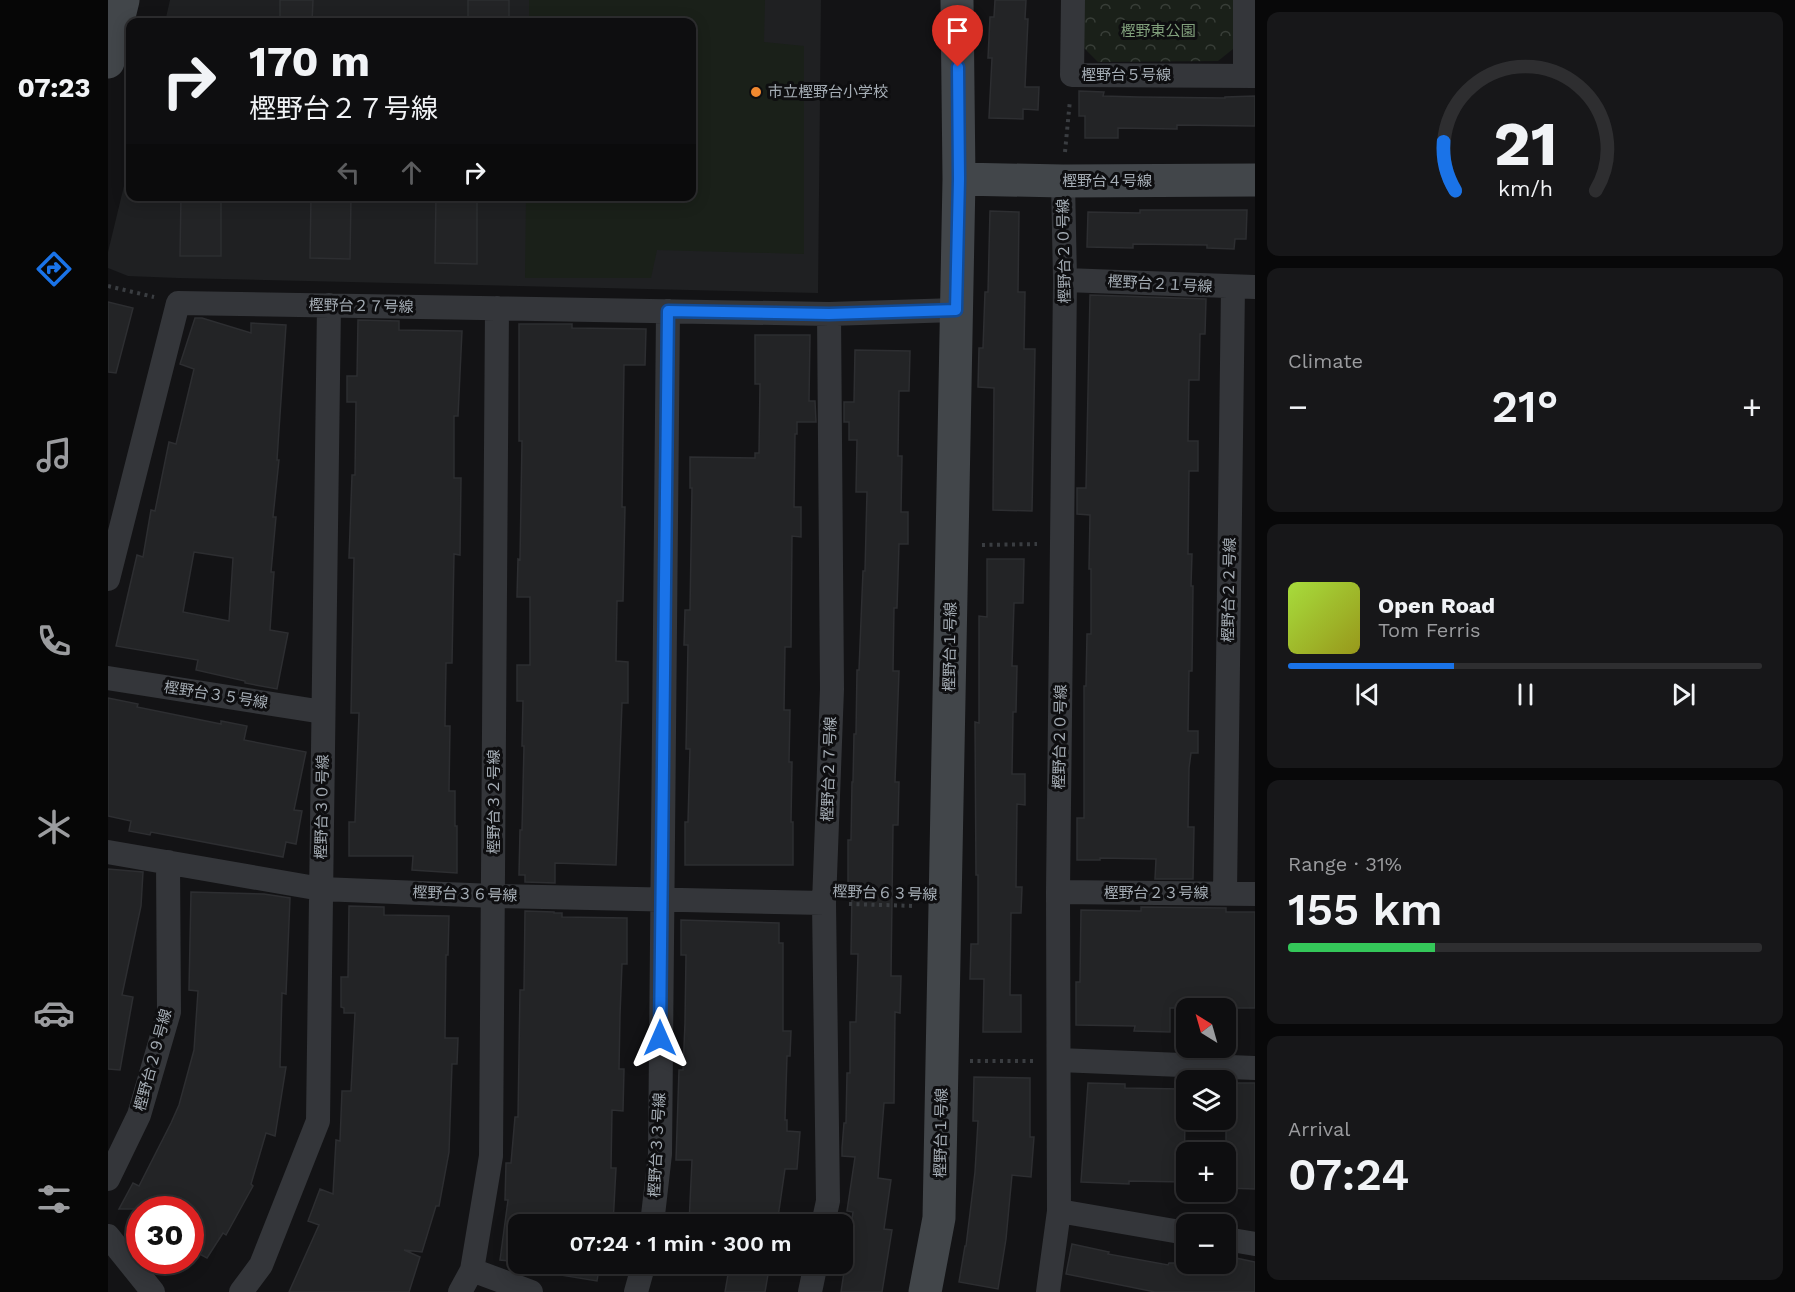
<!DOCTYPE html>
<html lang="en">
<head>
<meta charset="utf-8">
<style>
	body { margin:0; font-family:"Work Sans","Noto Sans JP",sans-serif; background:#171719; color:#f1f3f6; height:100vh; display:flex; flex-direction:column; font-size:22px; white-space:nowrap }
	* { box-sizing:border-box; margin:0 }
	p { font-size:20px; color:#9b9c9f }
	.icon { flex:none; width:33px; height:33px; fill:none; stroke:currentColor; stroke-width:2; stroke-linecap:round; stroke-linejoin:round }
	.map { position:relative; flex:1; overflow:hidden }
	.details { display:flex; flex-direction:column; gap:12px; padding:12px; background:#080809; width:540px }
	.details>* { flex:none }
	.banner { position:absolute; left:18px; top:18px; width:570px; height:183px; border-radius:12px; box-shadow:0 3px 15px #0003,0 0 0 2px #2e2e30; background:#0e0e10; color:#f1f3f6; overflow:hidden }
	.needle { width:39px; rotate:323deg }
	.buttons { position:absolute; left:1068px; top:998px; display:grid; gap:12px }
	.buttons a { display:grid; place-items:center; width:60px; height:60px; border-radius:12px; background:#0e0e10; box-shadow:0 3px 15px #0003,0 0 0 2px #2e2e30; font-size:30px }
	.speed { position:absolute; left:18px; top:1196px; display:flex; gap:12px; font-size:30px; font-weight:700; text-align:center }
	.speed>* { display:grid; place-content:center; width:78px; height:78px; border-radius:50%; background:#0e0e10; box-shadow:0 3px 15px #0003,0 0 0 2px #2e2e30; line-height:1 }
	.speed .limit { border:9px solid #d22; background:#fff; color:#111 }
	.pin { position:absolute; display:grid; place-items:center; width:51px; height:51px; color:#fff; margin:-62px -26px; border-radius:50% 50% 50% 0; rotate:-45deg; box-shadow:0 0 6px #0007 }
	.pin .icon { rotate:45deg }
	.me { position:absolute; width:66px; margin:-33px; rotate:0deg; stroke-linejoin:round; filter:drop-shadow(0 0 4px #0008) }
	.turn { display:flex; align-items:center; gap:21px; height:126px; padding:0 24px; font-size:27px }
	.turn .icon { width:78px; height:78px; stroke-width:2.5 }
	.turn b { display:block; font-size:42px; line-height:51px }
	.lanes { display:flex; align-items:center; height:57px; padding:0 24px; background:#0003; justify-content:center; gap:30px; direction:ltr }
	.lanes .off { opacity:.35 }
	.big { font-size:45px; font-weight:600; line-height:1.1 }
	.details .tile { flex:1; display:flex; flex-direction:column; justify-content:center; gap:9px; min-width:0; padding:0 21px; border-radius:12px; background:#171719 }
	.details .dial { align-items:center; gap:0 }
	.dial svg { height:156px; overflow:visible; fill:none; stroke:#2e2e30; stroke-width:7; stroke-linecap:round; text-anchor:middle }
	.dial text { fill:#f1f3f6; stroke:none }
	.song { display:flex; align-items:center; gap:18px }
	.cover { width:72px; height:72px; border-radius:9px; background:linear-gradient(135deg,hsl(80 70% 55%),hsl(60 70% 35%)) }
	.played { height:6px; border-radius:3px; background:linear-gradient(90deg,#1a73e8 35%,#2e2e30 35%) }
	.keys { display:flex; justify-content:space-around; direction:ltr }
	.heat { display:flex; justify-content:space-between; align-items:center; font-size:33px; direction:ltr }
	.charge { height:9px; border-radius:4px; background:linear-gradient(90deg,#34c759 31%,#2e2e30 0) }
	.trip { position:absolute; left:400px; top:1214px; width:345px; height:60px; border-radius:12px; background:#0e0e10; box-shadow:0 3px 15px #0003,0 0 0 2px #2e2e30; font-weight:600; line-height:60px; text-align:center }
	main { display:flex; flex:1; min-height:0 }
	.tab-bar { display:flex; flex-direction:column; width:108px; justify-content:space-around; align-items:center; background:#060606; color:#9b9c9f }
	.tab-bar .icon { width:42px; height:42px }
	.tab-bar .active { color:#1a73e8 }
	.tab-bar b { font-size:27px; color:#f1f3f6 }
	.map>svg:first-child { display:block }
</style>
</head>
<body>
<main>
<nav class="tab-bar">
<b>07:23</b>
<svg class="icon active" aria-label="directions" viewBox="0 0 24 24"><path d="M12 3l9 9-9 9-9-9zM9 14v-3h6M13 9l2 2-2 2"/></svg>
<svg class="icon" aria-label="music" viewBox="0 0 24 24"><path d="M9 18V5l10-2v13"/><circle cx="6" cy="18" r="3"/><circle cx="16" cy="16" r="3"/></svg>
<svg class="icon" aria-label="phone" viewBox="0 0 24 24"><path d="M5 4h4l2 5-3 2q2 4 5 5l2-3 5 2v4C11 20 4 13 5 4z"/></svg>
<svg class="icon" aria-label="climate" viewBox="0 0 24 24"><path d="M12 3v18M4 7l16 10M4 17L20 7"/></svg>
<svg class="icon" aria-label="car" viewBox="0 0 24 24"><path d="M5 17H2v-5l4-1 3-4h7l3 4 3 1v5h-3M9 17h6M6 11h13"/><circle cx="7" cy="17" r="2"/><circle cx="17" cy="17" r="2"/></svg>
<svg class="icon" aria-label="filters" viewBox="0 0 24 24"><path d="M4 7h16M4 17h16"/><circle cx="9" cy="7" r="2"/><circle cx="15" cy="17" r="2"/></svg>
</nav>
<div class="map">
<svg width="1147" height="1292" viewBox="0 0 1147 1292">
	<defs>
		<pattern id="forest-crowns" width="20" height="18" patternUnits="userSpaceOnUse" patternTransform="scale(1.5)"><rect width="20" height="18" fill="#1a2019"/><path d="M2 6a3 3 0 1 1 6 0M12 15a3 3 0 1 1 6 0" fill="none" stroke="#383e38"/></pattern>
	</defs>
	<rect width="100%" height="100%" fill="#131315"/>
	<path fill="#1f2022" d="M62 0H713L710 293 70 278 20 276 0 268V252L22 161V196H584V22H57Z"/>
	<path fill="#1a2019" d="M421 0H657L656 42 696 46V254L549 250 543 278H417L418 197 584 196V22H421Z"/>
	<path fill="url(#forest-crowns)" d="M975 0H1125V49L1110 61 990 62 974 46Z"/>
	<path fill="#232426" stroke="#2d2e31" stroke-width="1.5" fill-rule="evenodd" d="M172 0H205L204 22H172Z
		M360 0H401V22H360Z
		M887 0H918L917 19H920L917 87H931L930 110 915 109V119L881 118 884 58H880L882 17H886Z
		M971 91 996 92 995 96 1031 97 1117 98V97L1147 96V126L1069 125V129L1010 128V138H977V116H971Z
		M73 196H113V256H72Z
		M203 196H243L242 259 202 258Z
		M328 196H369V264L327 263Z
		M1032 210H1139L1138 239H1127L1126 249 1099 248V245L1025 244V248L979 247 980 212 1032 213Z
		M882 211 911 212 910 292H917L916 349H927L924 511 885 510 886 388 870 387 871 348H875L877 292H880Z
		M982 295 1098 299 1097 334H1092L1091 380H1081L1080 441H1090V471H1081L1080 554H1084L1083 586H1085L1084 671H1081L1080 731H1090V753H1083L1081 768 1080 827H1086L1085 879H1047L1048 859 992 858V860H969V818H976V686H978L979 634H983V569H981L982 515 969 514V488H978Z
		M0 302 25 308 8 373 0 372Z
		M87 318H94L143 333V323L178 325 169 460H171L165 517H168L163 572H166L162 630 180 633 169 689 137 683V681L88 670 90 660 8 646 29 555 35 557 43 510 47 511 61 442 68 444 86 369 72 364ZM86 552 125 558 121 621 75 612Z
		M250 320 291 321V330L354 331 350 416H346V478H353L352 555 346 554 344 663H338L337 726H342L341 791H347V826H349V873L304 870 305 856H241V822H247L251 713H243L246 558H241L244 475H247L248 402H239V376H249Z
		M411 324H464V328L538 329 537 365H516L514 507H517L515 601H509L508 661 520 662V703H514L508 865 447 863V883L417 882V875H411L412 830H414L416 746H414L415 701H409V665H422V597H409L410 559 412 560 414 441H411Z
		M647 335H702L701 401H707L708 422H689V434H687L686 507H693V537L684 536 683 647H677L676 710H682L681 762H684L683 822H685V865H577V822H580L582 749H578L580 645H576L577 610H582L584 488H582V457L647 458V453H651L652 384H647Z
		M747 350 802 351 801 391H791L790 456H794L793 512H800V544H791L789 608H786L785 671H791L787 782H791L790 825H785L783 976H793L792 1013 787 1012 786 1103H776L770 1178 783 1180 776 1229 784 1230 774 1292H733L745 1212 739 1211 747 1157 734 1156V1148L736 1123H738L739 1073H742V1022H748L750 954H743L744 892H740V840H743L744 782H745L746 734H748L749 670H751L755 571H757L759 492H748L749 440H741V422H736V402H746Z
		M879 559H916L915 603H906L904 666H909L908 712H905L904 774H917V805L909 804 908 887H914L913 913H903L902 995H913V1032H875L876 979H862L863 944H870V875H868L867 722 871 723V616L879 617Z
		M0 698 30 704 29 707 113 724V721L139 726 136 740 198 752 186 810 194 811 188 844 178 842 175 857 43 832 42 835 21 831 23 821 0 816Z
		M0 869 35 872 33 906 14 995 25 997 12 1070 0 1069Z
		M83 892 156 894 182 898 178 994 174 993 172 1067H178L167 1136 158 1133 143 1184 145 1186 118 1235 115 1233 99 1258 82 1249V1209H11L25 1183 31 1186 63 1123 71 1105 86 1050 90 991 81 990Z
		M241 906 276 907V915L341 916 340 955H338L337 1038H350L349 1064H344L341 1152 331 1206H328L314 1252 296 1250 312 1257 301 1292H181L211 1225 200 1221 212 1189 225 1194 228 1140 232 1141 234 1091H243L247 1013H236V1008L233 1007V977H240Z
		M1033 907 1118 908V912H1147V1008H1062V1032L1026 1031 1027 1026 968 1025V982H972L973 910 1033 911Z
		M417 911 446 912V913H454V917L519 918V964H514L512 1015 511 1069H516L515 1111 504 1110 503 1168H508L505 1224H411V1262L392 1260 400 1200H397L398 1163H403L407 1117H410L412 990H416Z
		M573 920 671 923V943H675V1031H683L682 1056H679L677 1120H679V1131L692 1132 689 1169H677L669 1224H581L584 1160H568L571 1070H575L577 1023 578 955H573Z
		M866 1077 922 1078V1137H926L923 1177 904 1175 898 1239 890 1289 851 1282 857 1246H858L867 1172 870 1121H865Z
		M980 1083 1017 1084V1088L1073 1089 1072 1119H1077L1076 1182 1021 1181V1184L973 1182Z
		M1118 1083H1147V1189L1118 1188Z
		M964 1244 1001 1252 1000 1254 1060 1265 1061 1263H1122L1123 1257 1147 1262V1292H1047L958 1274Z
		M418 1263H492L489 1281 446 1274 447 1266Z
		M622 1263H662L657 1292H617Z"/>
	<g fill="none" stroke-linecap="round" stroke-linejoin="round">
		<path stroke="#3a3d41" stroke-width="4" stroke-dasharray="3 4.5" stroke-linecap="butt" d="M957 152 962 100
			M0 286 46 297
			M874 545 929 544
			M741 904 808 906
			M862 1061H927"/>
		<path stroke="#34363a" stroke-width="24" d="M965 0 964 75 1147 76
			M1137 0V76
			M957 280 1147 287
			M0 579 70 303 721 314 848 310
			M0 678 215 712
			M0 852 213 889 386 896 716 903
			M950 892 1147 894
			M1117 893 1125 287
			M951 1060 1147 1068
			M0 1179 31 1115 61 1012 60 862
			M951 1211 1078 1233
			M544 1224 552 1154 560 311
			M715 1224 720 1201 716 903 724 689 721 314
			M0 1236 45 1292
			M1118 1239 1147 1244
			M364 1270 423 1292
			M133 1292 153 1265 210 1121 221 305
			M352 1292 364 1270 383 1156 389 308
			M528 1292 536 1263
			M702 1292 708 1263
			M940 1292 951 1211 950 892 957 280 955 181"/>
		<path stroke="#42464a" stroke-width="33" d="M0 62 15 0
			M851 179 955 181 1147 180
			M817 1292 831 1218 851 179 849 0"/>
	</g>
	<g fill="none" stroke-linecap="round" stroke-linejoin="round">
		<defs>
			<path id="route" d="M552 1038 560 311 721 314 848 310 851 179 850 67"/>
		</defs>
		<use href="#route" stroke="#114b97" stroke-width="15"/>
		<use href="#route" stroke="#1a73e8" stroke-width="10"/>
	</g>
	<circle fill="#f1892f" stroke="#0e0e10" stroke-width="2" cx="648" cy="92" r="6"/>
	<g text-anchor="middle" stroke-width="6" stroke-linejoin="round" paint-order="stroke">
		<g font-size="15" fill="#81a07c" stroke="#0e0e10">
			<text x="1050" y="36">樫野東公園</text>
		</g>
		<g font-size="15" fill="#a5adb5" stroke="#0e0e10">
			<text x="1018" y="80">樫野台５号線</text>
			<text x="999" y="186">樫野台４号線</text>
			<text transform="translate(956 251) rotate(-91)" y="5">樫野台２０号線</text>
			<text transform="translate(1052 284) rotate(3)" y="5">樫野台２１号線</text>
			<text transform="translate(253 306) rotate(1)" y="5">樫野台２７号線</text>
			<text transform="translate(1121 590) rotate(-89)" y="5">樫野台２２号線</text>
			<text transform="translate(842 647) rotate(-89)" y="5">樫野台１号線</text>
			<text transform="translate(108 695) rotate(9)" y="5">樫野台３５号線</text>
			<text transform="translate(952 737) rotate(-89)" y="5">樫野台２０号線</text>
			<text transform="translate(721 769) rotate(-88)" y="5">樫野台２７号線</text>
			<text transform="translate(386 802) rotate(-90)" y="5">樫野台３２号線</text>
			<text transform="translate(214 807) rotate(-89)" y="5">樫野台３０号線</text>
			<text transform="translate(777 893) rotate(2)" y="5">樫野台６３号線</text>
			<text x="1048" y="898">樫野台２３号線</text>
			<text transform="translate(357 894) rotate(2)" y="5">樫野台３６号線</text>
			<text transform="translate(45 1060) rotate(-75)" y="5">樫野台２９号線</text>
			<text transform="translate(833 1133) rotate(-89)" y="5">樫野台１号線</text>
			<text transform="translate(549 1145) rotate(-87)" y="5">樫野台３３号線</text>
		</g>
		<g font-size="15" fill="#a5adb5" stroke="#0e0e10" text-anchor="start">
			<text x="660" y="97">市立樫野台小学校</text>
		</g>
	</g>
</svg>
<div class="buttons">
<a><svg class="needle" viewBox="-14 -14 28 28"><path d="M0-13l5 13h-10z" fill="#e53935"/><path d="M0 13l5-13h-10z" fill="#9b9c9f"/></svg></a>
<a><svg class="icon" aria-label="layers" viewBox="0 0 24 24"><path d="M12 4l9 5-9 5-9-5zM3 14l9 5 9-5"/></svg></a>
<a>+</a>
<a>−</a>
</div>
<div class="speed"><div class="limit">30</div></div>
<div class="pin" style="left:850px;top:67px;background:#d93025"><svg class="icon" aria-label="arrive" viewBox="0 0 24 24"><path d="M6 21V4h12l-3 4 3 4H6"/></svg></div>
<svg class="me" style="left:552px;top:1038px" viewBox="-20 -20 40 40"><path d="M0-17L14 15 0 8-14 15z" fill="#1a73e8" stroke="#fff" stroke-width="4"/></svg>
<div class="trip">07:24 · 1 min · 300 m</div>
<div class="banner">
<div class="turn"><svg class="icon" aria-label="right" viewBox="0 0 24 24"><path d="M7 20v-9h11M14 6l5 5-5 5"/></svg><div><b>170 m</b>樫野台２７号線</div></div>
<div class="lanes"><svg class="icon off" aria-label="left" viewBox="0 0 24 24"><path d="M17 20v-9H6M10 6l-5 5 5 5"/></svg><svg class="icon off" aria-label="ahead" viewBox="0 0 24 24"><path d="M12 20V5M6 11l6-6 6 6"/></svg><svg class="icon" aria-label="right" viewBox="0 0 24 24"><path d="M7 20v-9h11M14 6l5 5-5 5"/></svg></div>
</div>
</div>
<section class="details">
<div class="tile dial"><svg viewBox="0 0 100 80">
<path d="M14 69A42 42 0 1 1 86 69"/>
<path d="M14 69A42 42 0 0 1 8 44" stroke="#1a73e8"/>
<text x="50" y="56" font-size="32" font-weight="700">21</text>
<text x="50" y="72" font-size="11">km/h</text>
</svg></div>
<div class="tile"><p>Climate</p>
<div class="heat"><a>−</a><b class="big">21°</b><a>+</a></div>
</div>
<div class="tile">
<div class="song"><i class="cover"></i><div><b>Open Road</b><p>Tom Ferris</p></div></div>
<div class="played"></div>
<div class="keys"><svg class="icon" aria-label="previous" viewBox="0 0 24 24"><path d="M18 5L8 12l10 7zM5 5v14"/></svg><svg class="icon" aria-label="pause" viewBox="0 0 24 24"><path d="M8 5v14M16 5v14"/></svg><svg class="icon" aria-label="next" viewBox="0 0 24 24"><path d="M6 5l10 7-10 7zM19 5v14"/></svg></div>
</div>
<div class="tile"><p>Range · 31%</p><b class="big">155 km</b><div class="charge"></div></div>
<div class="tile"><p>Arrival</p><b class="big">07:24</b></div>
</section>
</main>
</body>
</html>
